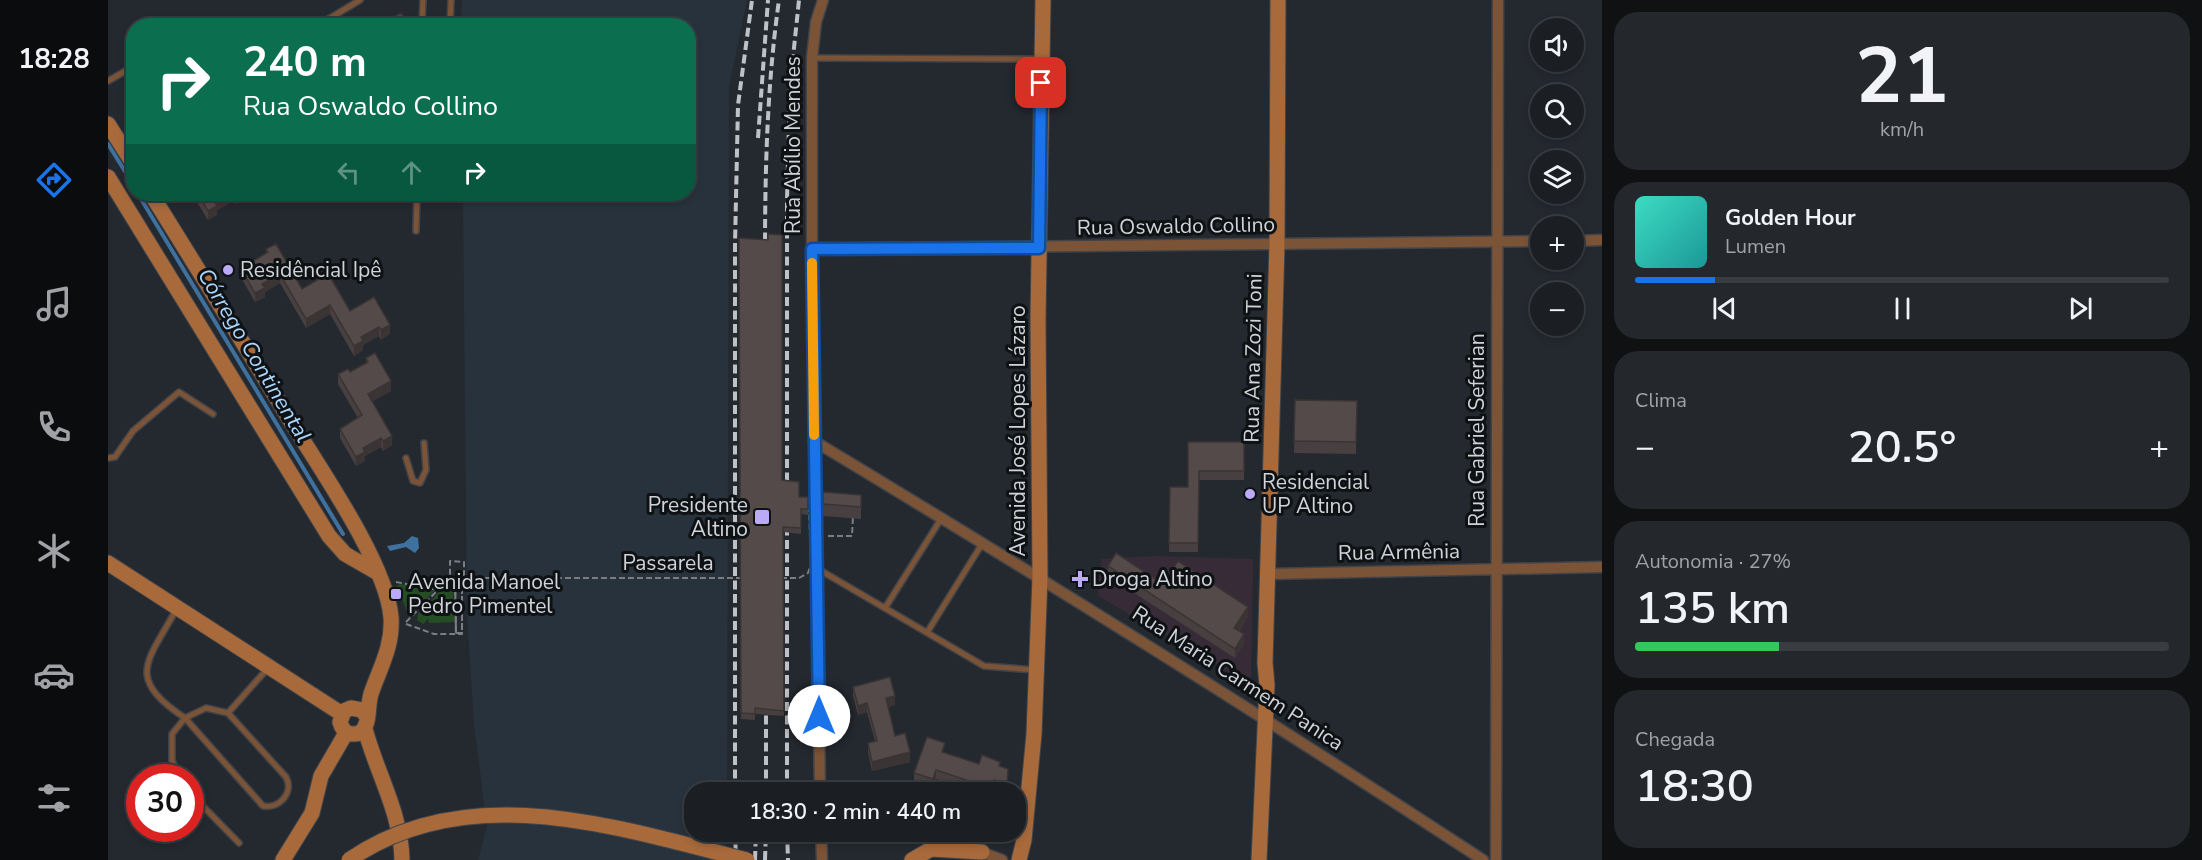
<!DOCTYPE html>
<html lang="pt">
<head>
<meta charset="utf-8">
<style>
	body { margin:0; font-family:"Nunito Sans",sans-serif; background:#24272b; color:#f1f3f6; height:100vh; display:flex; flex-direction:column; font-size:22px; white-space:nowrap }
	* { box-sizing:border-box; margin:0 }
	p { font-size:20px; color:#a0a2a6 }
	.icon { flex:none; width:33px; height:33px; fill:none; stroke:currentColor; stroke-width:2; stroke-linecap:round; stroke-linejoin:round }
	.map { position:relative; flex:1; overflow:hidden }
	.side { display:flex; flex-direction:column; gap:12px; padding:12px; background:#0f1113; width:600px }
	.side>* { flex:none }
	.guide { position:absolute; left:18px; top:18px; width:570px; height:183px; border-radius:24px; box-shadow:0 3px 9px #0003,0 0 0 2px #393d41; background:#0b6e4f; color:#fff; overflow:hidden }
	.controls { position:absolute; left:1422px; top:18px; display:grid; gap:12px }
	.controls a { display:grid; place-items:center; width:54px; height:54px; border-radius:50%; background:#1b1f23; box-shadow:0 3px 9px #0003,0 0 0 2px #393d41; font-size:30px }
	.speed { position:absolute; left:18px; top:764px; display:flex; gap:12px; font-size:30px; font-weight:700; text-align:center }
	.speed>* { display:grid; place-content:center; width:78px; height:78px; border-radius:50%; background:#1b1f23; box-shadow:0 3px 9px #0003,0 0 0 2px #393d41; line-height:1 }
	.speed .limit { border:9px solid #d22; background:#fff; color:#111 }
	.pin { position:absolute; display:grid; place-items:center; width:51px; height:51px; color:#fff; margin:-26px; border-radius:12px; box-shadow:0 3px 9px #0006 }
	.me { position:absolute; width:66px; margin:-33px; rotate:0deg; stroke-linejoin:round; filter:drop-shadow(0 0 4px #0008) }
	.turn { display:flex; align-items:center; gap:21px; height:126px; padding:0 18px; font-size:27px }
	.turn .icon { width:78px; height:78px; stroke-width:2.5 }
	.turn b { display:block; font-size:42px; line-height:51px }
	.lanes { display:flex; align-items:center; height:57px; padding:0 18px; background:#0003; justify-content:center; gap:30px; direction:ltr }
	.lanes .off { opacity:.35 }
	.big { font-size:45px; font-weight:600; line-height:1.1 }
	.side .card { flex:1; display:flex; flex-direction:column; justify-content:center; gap:9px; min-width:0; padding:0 21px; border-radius:24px; background:#24272b }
	.side .dial { align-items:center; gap:0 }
	.dial b { font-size:78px; line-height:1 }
	.song { display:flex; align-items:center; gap:18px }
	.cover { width:72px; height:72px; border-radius:9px; background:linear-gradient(135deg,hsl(170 70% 55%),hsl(180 70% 35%)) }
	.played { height:6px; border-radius:3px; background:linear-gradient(90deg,#1a73e8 15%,#393d41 15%) }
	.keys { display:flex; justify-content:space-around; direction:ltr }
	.heat { display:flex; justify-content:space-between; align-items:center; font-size:33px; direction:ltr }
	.charge { height:9px; border-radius:4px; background:linear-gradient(90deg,#34c759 27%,#393d41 0) }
	.trip { position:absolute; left:576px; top:782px; width:342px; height:60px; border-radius:24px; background:#1b1f23; box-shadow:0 3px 9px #0003,0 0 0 2px #393d41; font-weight:600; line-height:60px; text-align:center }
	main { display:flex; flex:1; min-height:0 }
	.tab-bar { display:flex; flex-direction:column; width:108px; justify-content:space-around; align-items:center; background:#0b0c0e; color:#a0a2a6 }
	.tab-bar .icon { width:42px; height:42px }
	.tab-bar .on { color:#1a73e8 }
	.tab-bar b { font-size:27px; color:#f1f3f6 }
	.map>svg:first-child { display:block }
</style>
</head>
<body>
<main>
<nav class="tab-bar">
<b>18:28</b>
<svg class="icon on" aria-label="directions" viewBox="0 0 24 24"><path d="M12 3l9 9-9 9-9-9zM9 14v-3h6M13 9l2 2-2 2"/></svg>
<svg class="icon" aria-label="music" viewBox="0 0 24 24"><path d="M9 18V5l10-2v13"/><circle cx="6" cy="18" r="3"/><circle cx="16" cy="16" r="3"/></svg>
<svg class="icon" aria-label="phone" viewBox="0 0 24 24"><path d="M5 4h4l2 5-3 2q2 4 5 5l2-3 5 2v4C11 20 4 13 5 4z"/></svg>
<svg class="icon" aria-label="climate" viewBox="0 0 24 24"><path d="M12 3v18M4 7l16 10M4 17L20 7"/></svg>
<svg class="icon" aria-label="car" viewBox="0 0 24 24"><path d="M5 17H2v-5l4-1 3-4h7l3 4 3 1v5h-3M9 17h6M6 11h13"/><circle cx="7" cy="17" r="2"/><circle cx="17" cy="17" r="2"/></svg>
<svg class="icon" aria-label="filters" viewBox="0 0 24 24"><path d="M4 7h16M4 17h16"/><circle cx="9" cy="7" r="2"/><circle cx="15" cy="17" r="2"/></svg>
</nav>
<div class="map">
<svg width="1494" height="860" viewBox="0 0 1494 860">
	<rect width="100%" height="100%" fill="#24292f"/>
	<path fill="#28323c" d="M354 0H639L621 86 619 792H586V831H618V860H370L379 827 366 723 359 615 355 194H580V26H353Z"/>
	<path fill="#382b38" d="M1048 556 1145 559 1143 685 990 596 993 559Z"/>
	<path fill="#254d24" d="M345 578 346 622 321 623 320 619 315 624 309 620 310 614Z
		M292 584 326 591 301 617 289 586Z"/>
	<path fill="#3e719e" d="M304 536 310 538 311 548 307 553 298 547 282 551 279 546 296 543Z"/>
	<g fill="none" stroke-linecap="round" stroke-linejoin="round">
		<path stroke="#3e719e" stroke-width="4" d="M0 144 26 186
			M30 194 235 534"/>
		<defs>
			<path id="lane" d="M209 26 252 0
				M314 26 315 0
				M342 26 343 0
				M704 58 932 59
				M0 81 26 66
				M308 231 309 194
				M0 458 7 457 25 431 71 392 105 414
				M298 458 305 481 312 483 318 470 316 443
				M710 569 876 666 928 670
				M69 608C40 662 16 677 77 718L98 708 120 713
				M777 608 833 519
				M820 631 874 544
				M73 777 64 761V734L77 718 155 806C172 809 186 792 178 777L120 713 161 667
				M82 793 131 843"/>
			<path id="street" d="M1466 241 1494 240
				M704 249 1432 241
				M706 441C932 577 1155 716 1375 860
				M1160 574 1494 567
				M712 792 704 249V58L708 22 715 0
				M713 831 714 860
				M819 831 894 860
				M1388 860 1390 0"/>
			<path id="secondary" d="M0 124 26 165
				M0 177 221 536 237 554 270 573
				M43 194C89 267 134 341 179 415 209 464 278 562 283 617 285 645 273 666 264 691 258 705 264 723 252 733 242 736 235 733 232 722L236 711 243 708 254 710 259 717
				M0 563 234 714
				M257 729C269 774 293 812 294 860
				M175 860 204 813 213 776 238 733
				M804 860 823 849 874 852
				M911 860 916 840 926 734 932 577 930 320 935 0
				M1151 860 1159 685 1157 663 1169 244 1170 0"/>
		</defs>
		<use href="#lane" stroke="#40444a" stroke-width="8"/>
		<use href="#street" stroke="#40444a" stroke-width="13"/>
		<use href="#secondary" stroke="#40444a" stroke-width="17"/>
		<path stroke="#7a7e83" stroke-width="2" stroke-dasharray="6 3" stroke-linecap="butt" d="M720 536H744L745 516
			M288 582 330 590 342 578V561L356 562V578
			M298 622 330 590
			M298 624 326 634H348L347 578H354"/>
		<use href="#lane" stroke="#7b5337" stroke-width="5"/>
		<use href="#street" stroke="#7b5337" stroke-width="10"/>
		<use href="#secondary" stroke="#a86a3b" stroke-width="15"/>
		<path stroke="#bec1c5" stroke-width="4" stroke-dasharray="9 4.5" stroke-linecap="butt" d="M650 138 660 0
			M657 255C657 170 659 85 671 0
			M627 792V245L630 105 644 0
			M658 792V699
			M679 792V200L682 86 691 0
			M627 831 628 860
			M679 831 680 860
			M647 860 648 831
			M657 860 658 831"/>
		<defs>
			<path id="secondary-bridge" d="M241 860C361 777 511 828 639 860"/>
		</defs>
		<use href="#secondary-bridge" stroke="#40444a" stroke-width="17" stroke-linecap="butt"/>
		<path stroke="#7a7e83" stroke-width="2" stroke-dasharray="6 3" stroke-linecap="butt" d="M354 578V634H348L347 578H354V633H348L347 578H634
			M673 578H691L700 573 703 564 701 511H716"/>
		<use href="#secondary-bridge" stroke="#a86a3b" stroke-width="15"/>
	</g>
	<path fill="#484040" d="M26 74V100L18 87V78Z
		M84 194H136V199L127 204 125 201 109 210V215L100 220Z
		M631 238 674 480 691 497H700V515L693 514V534L675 532 676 716 647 714V720L633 719Z
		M158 249 194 289 209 280V275L242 311 266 297 282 334 273 340 271 336 255 345V350L246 356 222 314 198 328 172 283 157 292V297L147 302 131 274V265L142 263 158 254Z
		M258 358 283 391 264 401 284 445 275 451 273 447 257 456V461L248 466 232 438V429L250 418 230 384V374L242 372 258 363Z
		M1187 400 1249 401 1248 454 1186 453Z
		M1080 442H1136V480H1091L1090 552H1061L1062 487H1080Z
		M715 492 753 495V519L715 516Z
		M1000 566 1055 584 1140 616 1131 631 1136 644 1127 658 1000 576Z
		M745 687 787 705 780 707 787 736 802 762 764 771 760 752V743L767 741 759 712 750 715 745 696Z
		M837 753 871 764 892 767 900 778 899 792 886 789 862 791 828 779 825 788 806 782V773Z"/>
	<path fill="#3b3434" d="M121 194H125V201L109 210V215L100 220V211L107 202Z
		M129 194H136V199L127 204V195Z
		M172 274V283L157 292V297L147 302V293L154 284Z
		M222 305V314L198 328V319Z
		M282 325V334L273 340V330Z
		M271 327V336L255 345V350L246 356V346L253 337Z
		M283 381V391L260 404V394Z
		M284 436V445L275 451V441Z
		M273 438V447L257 456V461L248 466V457L255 448Z
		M1140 607V616L1126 637V628Z
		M1136 634V644L1127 658V649Z
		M787 696V705L778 708V698Z
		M759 703V712L750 715V706Z
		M802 752V762L764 771V762Z
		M828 770V779L825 788V779Z
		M886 780 885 792H882Z"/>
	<path fill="#544a4a" stroke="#3b3434" stroke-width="1.5" d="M293 13 301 26H279L286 21 284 18Z
		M26 74V91L18 78Z
		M90 194H121L107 202 109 206 100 211Z
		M660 234 674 235V480L691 482V497H700V509H693V528L675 527 676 711 647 708V714L633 713 631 238 660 240Z
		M168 244 194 289 211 279 209 275 218 270 242 311 266 297 282 325 273 330 271 327 253 337 255 341 246 346 222 305 198 319 172 274 154 284 157 288 147 293 131 265 140 260 142 263 160 252 158 249Z
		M267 353 283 381 260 394 284 436 275 441 273 438 255 448 257 452 248 457 232 429 254 415 230 374 240 369 242 372 260 362 258 358Z
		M1187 400 1249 401 1248 442 1186 441Z
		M1080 442H1136V471H1091L1090 543H1061L1062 487H1080Z
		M715 492 753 495V507L715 504Z
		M1008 553 1055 584 1070 561 1140 607 1126 628 1136 634 1127 649 1000 566Z
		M782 677 787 696 778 698 787 736 797 733 802 752 764 762 760 743 769 741 759 703 750 706 745 687Z
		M819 737 837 743 834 752 871 764 874 755 892 762 891 766 900 769 899 784 886 780 882 792H861L864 782 828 770 825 779 806 773Z"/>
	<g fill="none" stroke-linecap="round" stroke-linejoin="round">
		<defs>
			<path id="route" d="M711 716 704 249 931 248 933 83"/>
		</defs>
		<use href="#route" stroke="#114b97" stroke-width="15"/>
		<use href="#route" stroke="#1a73e8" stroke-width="10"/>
		<path stroke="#f59e0b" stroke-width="10" d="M704 263 706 435"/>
	</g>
	<g fill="#baaaf7" stroke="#0f1214" stroke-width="2">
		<circle cx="120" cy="270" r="6"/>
		<circle cx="1142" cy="494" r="6"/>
		<rect x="646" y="509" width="16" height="16" rx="3"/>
		<path d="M969 570h6v6h6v6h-6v6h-6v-6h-6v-6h6z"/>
		<rect x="282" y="588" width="12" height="12" rx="3"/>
	</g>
	<g text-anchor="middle" stroke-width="6" stroke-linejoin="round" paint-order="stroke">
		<g font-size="21" fill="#d0d3d7" stroke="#0f1214">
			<text transform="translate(685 145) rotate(-90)" y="7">Rua Abílio Mendes</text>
			<text transform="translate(1068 226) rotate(-1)" y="7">Rua Oswaldo Collino</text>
			<text transform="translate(1145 358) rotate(-89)" y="7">Rua Ana Zozi Toni</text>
			<text transform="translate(1369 430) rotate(-90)" y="7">Rua Gabriel Seferian</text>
			<text transform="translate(910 431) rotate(-90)" y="7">Avenida José Lopes Lázaro</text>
			<text transform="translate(1291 552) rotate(-1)" y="7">Rua Armênia</text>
			<text x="560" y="570">Passarela</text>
			<text transform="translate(1130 678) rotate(33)" y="7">Rua Maria Carmem Panica</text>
		</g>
		<g font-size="21" fill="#d0d3d7" stroke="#0f1214" text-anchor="start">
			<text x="132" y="277">Residêncial Ipê</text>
			<text x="1154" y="489">Residencial<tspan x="1154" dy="24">UP Altino</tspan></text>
			<text x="640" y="512" text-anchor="end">Presidente<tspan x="640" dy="24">Altino</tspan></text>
			<text x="984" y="586">Droga Altino</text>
			<text x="300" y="589">Avenida Manoel<tspan x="300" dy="24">Pedro Pimentel</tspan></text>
		</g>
		<g font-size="22" font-style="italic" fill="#aad5fd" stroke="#0f1214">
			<text transform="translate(147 355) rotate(59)" y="8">Córrego Continental</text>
		</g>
	</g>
</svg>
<div class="controls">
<a><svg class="icon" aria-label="sound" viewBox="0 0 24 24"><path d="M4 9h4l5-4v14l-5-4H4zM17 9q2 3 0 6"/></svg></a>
<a><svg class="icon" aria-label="search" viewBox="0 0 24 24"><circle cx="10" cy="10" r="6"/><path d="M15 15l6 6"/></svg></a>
<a><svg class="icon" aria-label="layers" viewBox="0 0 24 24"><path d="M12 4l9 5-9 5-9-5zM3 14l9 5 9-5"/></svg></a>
<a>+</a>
<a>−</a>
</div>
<div class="speed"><div class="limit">30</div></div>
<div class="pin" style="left:933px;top:83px;background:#d93025"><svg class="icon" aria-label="arrive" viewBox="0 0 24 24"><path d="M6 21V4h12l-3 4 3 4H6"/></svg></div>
<svg class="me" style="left:711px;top:716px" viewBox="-20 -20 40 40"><circle r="19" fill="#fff"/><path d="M0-13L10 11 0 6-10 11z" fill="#1a73e8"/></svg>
<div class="trip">18:30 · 2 min · 440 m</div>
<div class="guide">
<div class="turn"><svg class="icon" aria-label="right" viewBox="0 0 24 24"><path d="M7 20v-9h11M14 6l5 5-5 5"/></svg><div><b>240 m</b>Rua Oswaldo Collino</div></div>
<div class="lanes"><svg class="icon off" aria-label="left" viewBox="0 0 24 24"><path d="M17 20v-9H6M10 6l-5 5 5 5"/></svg><svg class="icon off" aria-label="ahead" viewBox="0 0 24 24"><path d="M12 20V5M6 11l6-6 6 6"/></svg><svg class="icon" aria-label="right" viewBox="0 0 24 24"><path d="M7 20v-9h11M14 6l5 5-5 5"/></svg></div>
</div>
</div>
<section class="side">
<div class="card dial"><b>21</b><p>km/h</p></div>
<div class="card">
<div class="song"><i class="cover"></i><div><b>Golden Hour</b><p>Lumen</p></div></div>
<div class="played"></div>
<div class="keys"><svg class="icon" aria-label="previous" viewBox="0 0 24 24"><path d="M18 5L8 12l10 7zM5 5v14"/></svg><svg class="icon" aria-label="pause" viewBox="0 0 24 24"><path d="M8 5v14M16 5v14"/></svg><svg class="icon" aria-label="next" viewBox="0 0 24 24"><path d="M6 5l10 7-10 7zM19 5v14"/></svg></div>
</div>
<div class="card"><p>Clima</p>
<div class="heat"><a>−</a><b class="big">20.5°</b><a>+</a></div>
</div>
<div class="card"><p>Autonomia · 27%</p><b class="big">135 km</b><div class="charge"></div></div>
<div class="card"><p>Chegada</p><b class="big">18:30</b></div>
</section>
</main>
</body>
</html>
